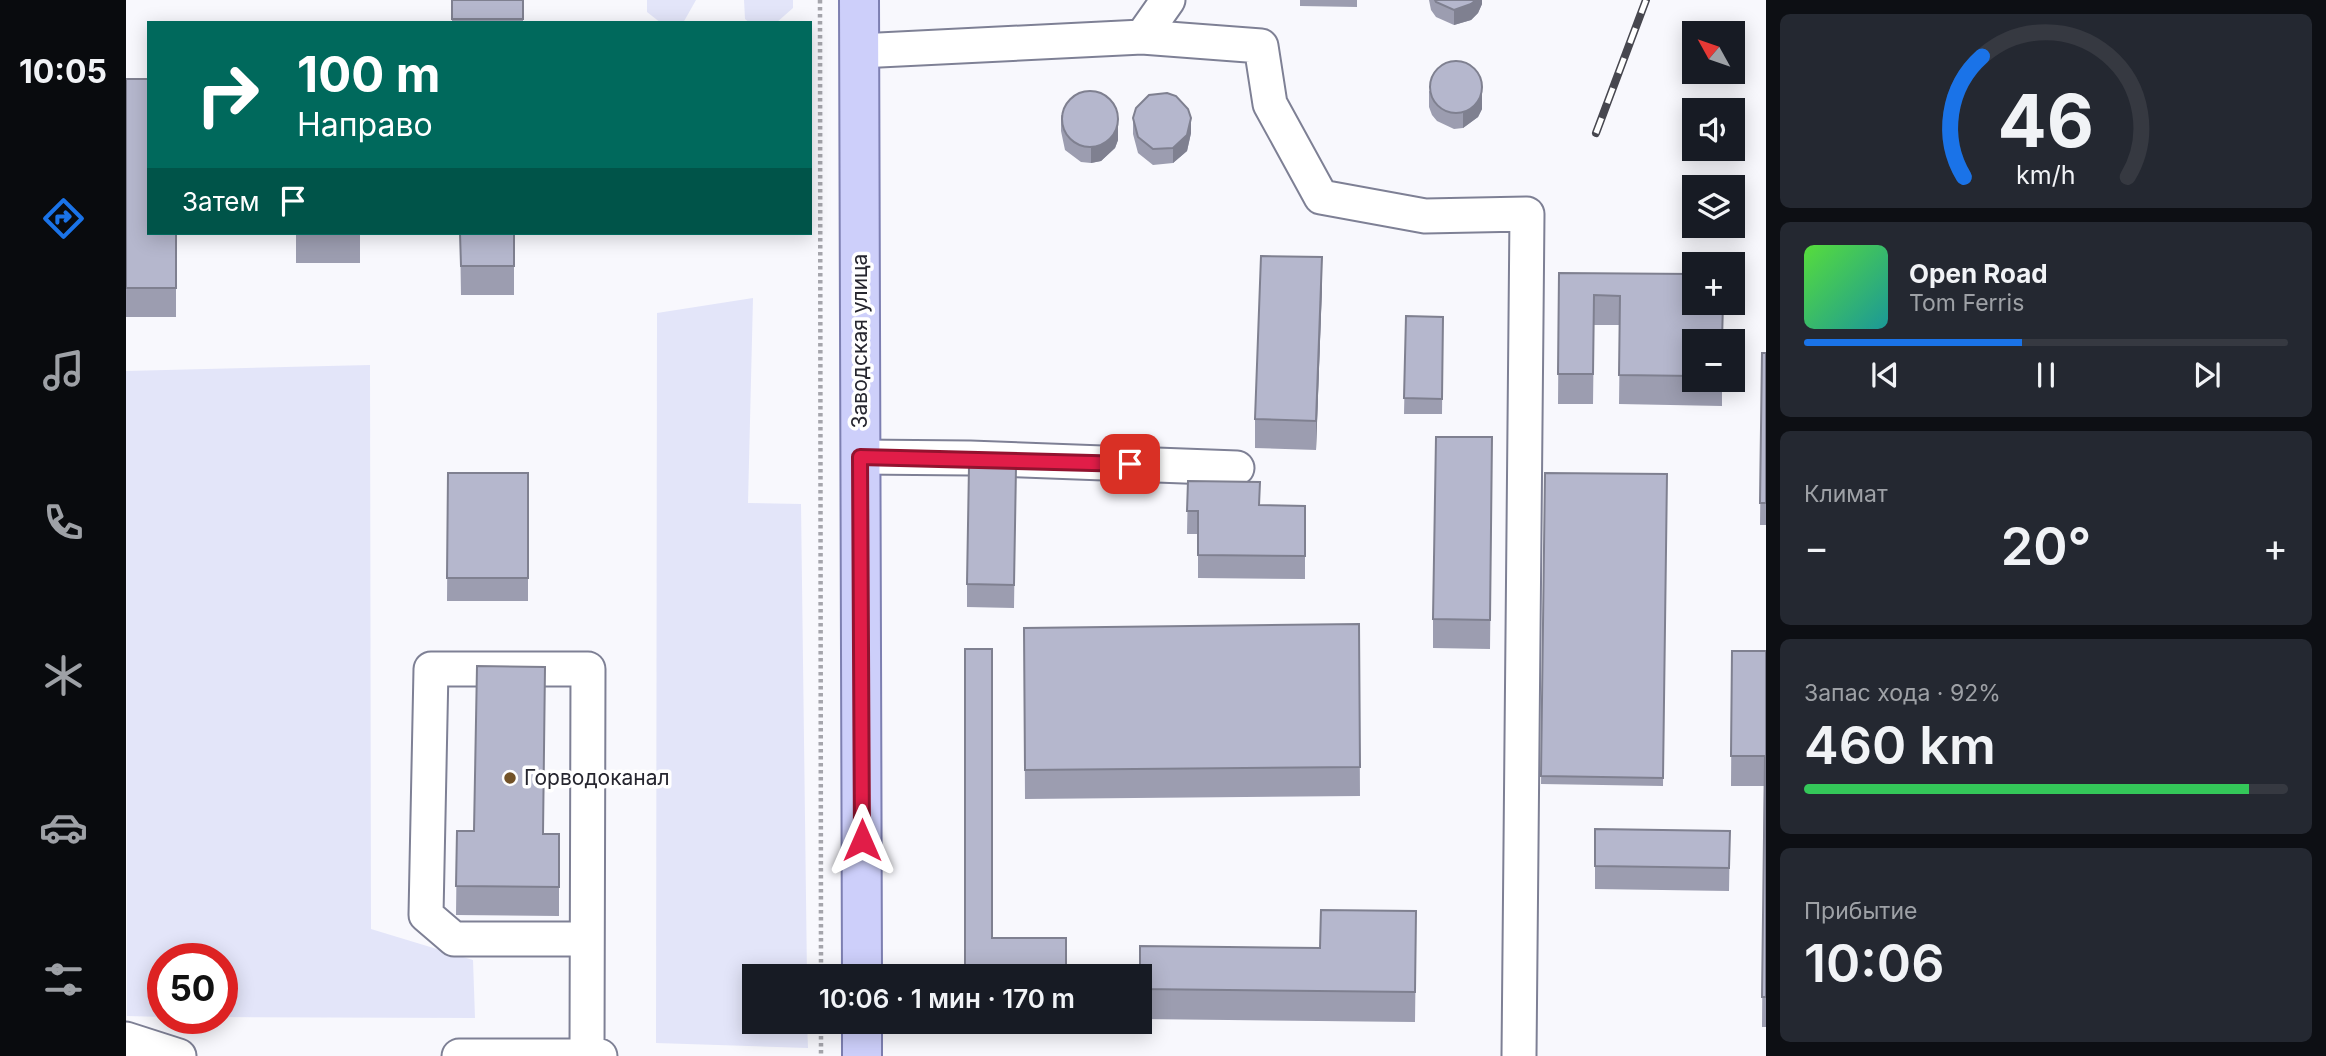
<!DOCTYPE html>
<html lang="ru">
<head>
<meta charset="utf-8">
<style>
	body { margin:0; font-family:Inter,sans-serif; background:#242831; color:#f1f3f6; height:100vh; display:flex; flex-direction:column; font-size:26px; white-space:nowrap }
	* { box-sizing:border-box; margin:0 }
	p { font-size:23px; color:#9ea1a6 }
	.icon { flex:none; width:38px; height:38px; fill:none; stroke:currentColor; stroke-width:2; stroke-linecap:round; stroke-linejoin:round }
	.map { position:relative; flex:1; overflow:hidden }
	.side { display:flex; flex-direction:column; gap:14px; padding:14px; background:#0d0f14; width:560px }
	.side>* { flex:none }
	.guide { position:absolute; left:21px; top:21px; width:665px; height:214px; border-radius:0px; box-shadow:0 4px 18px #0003; background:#00695c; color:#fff; overflow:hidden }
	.needle { width:46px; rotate:310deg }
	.controls { position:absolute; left:1556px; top:21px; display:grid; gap:14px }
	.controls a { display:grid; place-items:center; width:63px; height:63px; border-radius:0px; background:#171b24; box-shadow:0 4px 18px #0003; font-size:35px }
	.speed { position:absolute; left:21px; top:943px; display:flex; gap:14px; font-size:35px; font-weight:700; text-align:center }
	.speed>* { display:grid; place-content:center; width:91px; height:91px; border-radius:50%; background:#171b24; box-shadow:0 4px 18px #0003; line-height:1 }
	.speed .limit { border:10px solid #d22; background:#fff; color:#111 }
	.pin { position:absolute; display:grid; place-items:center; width:60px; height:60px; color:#fff; margin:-30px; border-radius:14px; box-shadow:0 4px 10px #0006 }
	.me { position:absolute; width:77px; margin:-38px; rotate:0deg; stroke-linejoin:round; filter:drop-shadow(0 0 5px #0008) }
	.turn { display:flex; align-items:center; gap:24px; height:147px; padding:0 35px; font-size:32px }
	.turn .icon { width:91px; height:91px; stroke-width:2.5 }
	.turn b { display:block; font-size:49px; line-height:60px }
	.then { display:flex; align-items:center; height:66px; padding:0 35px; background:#0003; gap:14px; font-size:26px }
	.big { font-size:52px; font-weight:600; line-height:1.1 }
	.side .tile { flex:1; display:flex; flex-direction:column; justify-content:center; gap:10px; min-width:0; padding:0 24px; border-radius:10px; background:#242831 }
	.side .dial { align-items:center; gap:0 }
	.dial svg { height:182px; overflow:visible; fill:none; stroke:#363941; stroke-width:7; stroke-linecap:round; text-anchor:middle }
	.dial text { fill:#f1f3f6; stroke:none }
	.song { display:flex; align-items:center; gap:21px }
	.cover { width:84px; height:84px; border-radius:10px; background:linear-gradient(135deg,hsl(110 70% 55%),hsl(180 70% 35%)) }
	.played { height:7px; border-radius:4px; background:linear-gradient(90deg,#1a73e8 45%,#363941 45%) }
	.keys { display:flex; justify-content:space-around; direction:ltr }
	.heat { display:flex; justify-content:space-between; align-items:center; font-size:38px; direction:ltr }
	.charge { height:10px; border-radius:5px; background:linear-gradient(90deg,#34c759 92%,#363941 0) }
	.trip { position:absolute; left:616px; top:964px; width:410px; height:70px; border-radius:0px; background:#171b24; box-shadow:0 4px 18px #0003; font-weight:600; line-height:70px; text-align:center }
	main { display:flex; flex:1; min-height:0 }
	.tabs { display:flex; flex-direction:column; width:126px; justify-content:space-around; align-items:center; background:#090b0e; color:#9ea1a6 }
	.tabs .icon { width:49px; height:49px }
	.tabs .on { color:#1a73e8 }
	.tabs b { font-size:32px; color:#f1f3f6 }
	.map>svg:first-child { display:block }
</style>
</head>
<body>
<main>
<nav class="tabs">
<b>10:05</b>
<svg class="icon on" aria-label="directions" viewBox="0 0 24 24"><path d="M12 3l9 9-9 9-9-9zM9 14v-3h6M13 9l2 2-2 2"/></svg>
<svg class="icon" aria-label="music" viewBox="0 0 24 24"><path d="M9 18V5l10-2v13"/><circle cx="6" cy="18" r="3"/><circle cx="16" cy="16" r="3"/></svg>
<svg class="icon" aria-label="phone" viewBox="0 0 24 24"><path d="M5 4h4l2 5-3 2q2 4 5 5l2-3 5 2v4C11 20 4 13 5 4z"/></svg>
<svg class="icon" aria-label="climate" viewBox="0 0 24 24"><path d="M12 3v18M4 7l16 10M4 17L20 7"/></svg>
<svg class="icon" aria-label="car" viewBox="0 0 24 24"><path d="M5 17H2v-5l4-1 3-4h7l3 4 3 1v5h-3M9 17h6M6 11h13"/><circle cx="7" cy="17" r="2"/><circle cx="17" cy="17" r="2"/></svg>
<svg class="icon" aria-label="filters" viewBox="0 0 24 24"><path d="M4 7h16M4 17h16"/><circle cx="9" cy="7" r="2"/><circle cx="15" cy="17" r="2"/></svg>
</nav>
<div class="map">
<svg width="1640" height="1056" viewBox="0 0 1640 1056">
	<rect width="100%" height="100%" fill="#f8f8fd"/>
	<path fill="#e3e5f9" d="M521 0H570L557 23H535L521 12Z
		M618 0H667V8L650 23H624L619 19Z
		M627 298 622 503 675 504 681 976H628V1022H681L682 1048 530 1043 531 313Z
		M244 365 245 929 347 960 349 1018 96 1017V959H37V1017L1 1016 0 371Z"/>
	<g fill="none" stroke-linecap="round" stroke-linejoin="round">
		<defs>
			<path id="minor" d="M1016 37 1042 0
				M733 51 1016 37 1135 46 1144 104 1195 197 1299 216 1401 214 1393 1056
				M734 457 844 458 1111 468
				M0 1039 53 1056
				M461 1055 462 669H305L300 915 328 939H461
				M333 1056H474"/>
			<path id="major" d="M733 0 736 976
				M736 1022V1056"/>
		</defs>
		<use href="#minor" stroke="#7e8095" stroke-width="37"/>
		<use href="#major" stroke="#7d7fb1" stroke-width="42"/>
		<path stroke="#a5a5ac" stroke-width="4.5" stroke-dasharray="3.5 3.5" stroke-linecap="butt" d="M694 0 695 976
			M695 1022V1056"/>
		<use href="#minor" stroke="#fff" stroke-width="33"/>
		<use href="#major" stroke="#cdcffa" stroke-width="38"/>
		<defs>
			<path id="rail" d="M1470 133 1520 0"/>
		</defs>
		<use href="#rail" stroke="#47474f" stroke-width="8"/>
		<use href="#rail" stroke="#fff" stroke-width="5" stroke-dasharray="16" stroke-linecap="butt"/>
	</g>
	<path fill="#9c9db0" d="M326 0H397V23H326Z
		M1174 0H1231V7L1174 6Z
		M1303 0H1356V4L1352 13 1345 20 1328 25 1310 17 1305 10Z
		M0 79 50 233V317H0Z
		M1303 91 1356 109 1352 117 1337 128 1328 129 1311 121 1306 115 1303 107Z
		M935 115 992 140 989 148 975 161 965 163 955 162 939 150 935 131Z
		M1007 118 1065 133 1061 151 1047 163 1027 165 1012 153 1007 134Z
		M170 233H234V263H170Z
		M334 233H388V295H335Z
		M1433 273 1568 274V380H1596V406L1493 404 1494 325H1468L1467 404H1432Z
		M1196 287 1190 450 1129 448V419Z
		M1280 316 1317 317 1316 414H1278Z
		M1636 353H1640V525H1634Z
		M890 467 888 608 841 607V584Z
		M1366 467 1364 649 1307 648V619Z
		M322 473H402V601H321Z
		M1419 473 1541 474 1537 786 1415 784Z
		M1062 481 1134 505 1179 506V579L1072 578V534H1061Z
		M1233 624 1234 796 899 799 898 628Z
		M1606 651H1640V1027H1636L1638 786H1605Z
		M1469 829 1604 831 1603 891 1469 889Z
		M331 831 433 834V916L330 915Z
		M1290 940 1289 1022 1014 1019V946L1194 948Z"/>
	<path fill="#7f8090" d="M1350 0H1356V4L1352 13 1345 20 1328 25V10Z
		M1356 93V109L1352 117 1337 128V113Z
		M1065 118V133L1061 151 1047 163V148Z
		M992 124V140L989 148 975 161 965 163V148Z
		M1196 257V287L1190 450V421Z"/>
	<path fill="#b5b7cd" stroke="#7f8090" stroke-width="2" d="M326 0H397V19H326Z
		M1309 0H1350L1345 4 1328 10 1310 2Z
		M1304 87a26 26 0 1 1 52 0a26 26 0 1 1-52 0Z
		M0 79H23V233H50V288H0Z
		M936 119a28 28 0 1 1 56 0a28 28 0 1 1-56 0Z
		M1041 93 1050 96 1062 109 1065 118 1061 135 1047 148 1027 149 1012 137 1007 118 1010 108 1023 95Z
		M170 233H234V234Z
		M334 233H388V266H335Z
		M1135 256 1196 257 1190 421 1129 419Z
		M1433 273 1568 274V303H1597L1596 341H1568V376L1493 375 1494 296 1468 295 1467 374H1432Z
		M1280 316 1317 317 1316 399 1278 398Z
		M1636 353H1640V503H1634Z
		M1310 437H1366L1364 620 1307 619Z
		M843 466 890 467 888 585 841 584Z
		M322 473H402V578H321Z
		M1419 473 1541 474 1537 778 1415 776Z
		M1062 481 1134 482 1133 505 1179 506V556L1072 555V511H1061Z
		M1233 624 1234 767 899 770 898 628Z
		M839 649H866V938H940V976H839Z
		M1606 651H1640V997H1636L1639 756H1605Z
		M351 666 419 667 417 834H433V887L330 886 331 831H348Z
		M1469 829 1604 831 1603 868 1469 866Z
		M1195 910 1290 911 1289 992 1014 989V946L1194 948Z"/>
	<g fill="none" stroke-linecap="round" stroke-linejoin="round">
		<defs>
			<path id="route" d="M736 840 734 457 1004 464"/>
		</defs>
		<use href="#route" stroke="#92132f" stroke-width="18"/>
		<use href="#route" stroke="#e11d48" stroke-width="12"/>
	</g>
	<circle fill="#725228" stroke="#fff" stroke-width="2.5" cx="384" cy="778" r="7"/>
	<g text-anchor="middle" stroke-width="7" stroke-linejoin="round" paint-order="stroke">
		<g font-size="21" fill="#26262f" stroke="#fff">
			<text transform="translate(734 341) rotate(-90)" y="7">Заводская улица</text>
		</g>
		<g font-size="21" fill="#26262f" stroke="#fff" text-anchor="start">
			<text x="398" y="785">Горводоканал</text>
		</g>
	</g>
</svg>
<div class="controls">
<a><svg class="needle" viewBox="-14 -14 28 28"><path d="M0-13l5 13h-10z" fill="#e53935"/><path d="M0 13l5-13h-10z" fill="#9ea1a6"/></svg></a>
<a><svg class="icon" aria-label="sound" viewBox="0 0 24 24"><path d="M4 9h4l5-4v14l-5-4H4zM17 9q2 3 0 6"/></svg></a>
<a><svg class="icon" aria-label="layers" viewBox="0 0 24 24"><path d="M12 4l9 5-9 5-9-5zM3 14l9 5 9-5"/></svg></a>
<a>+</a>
<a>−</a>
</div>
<div class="speed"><div class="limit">50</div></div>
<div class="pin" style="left:1004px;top:464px;background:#d93025"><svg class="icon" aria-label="arrive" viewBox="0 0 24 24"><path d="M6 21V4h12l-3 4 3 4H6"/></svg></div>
<svg class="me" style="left:736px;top:840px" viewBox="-20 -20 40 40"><path d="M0-17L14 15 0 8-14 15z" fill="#e11d48" stroke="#fff" stroke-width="4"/></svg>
<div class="trip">10:06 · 1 мин · 170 m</div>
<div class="guide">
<div class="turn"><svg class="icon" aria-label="right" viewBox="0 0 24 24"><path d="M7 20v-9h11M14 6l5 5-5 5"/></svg><div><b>100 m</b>Направо</div></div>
<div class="then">Затем<svg class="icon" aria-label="arrive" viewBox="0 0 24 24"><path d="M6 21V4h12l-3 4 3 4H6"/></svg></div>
</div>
</div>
<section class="side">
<div class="tile dial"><svg viewBox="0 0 100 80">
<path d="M14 69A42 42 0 1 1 86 69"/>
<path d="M14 69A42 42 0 0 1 22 16" stroke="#1a73e8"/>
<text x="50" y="56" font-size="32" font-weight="700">46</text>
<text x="50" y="72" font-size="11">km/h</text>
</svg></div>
<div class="tile">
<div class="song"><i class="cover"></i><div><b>Open Road</b><p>Tom Ferris</p></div></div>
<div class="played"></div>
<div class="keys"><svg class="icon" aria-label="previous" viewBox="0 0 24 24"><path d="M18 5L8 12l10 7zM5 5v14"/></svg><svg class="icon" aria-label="pause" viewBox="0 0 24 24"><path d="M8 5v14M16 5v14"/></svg><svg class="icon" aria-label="next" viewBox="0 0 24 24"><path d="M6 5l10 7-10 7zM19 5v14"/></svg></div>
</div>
<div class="tile"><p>Климат</p>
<div class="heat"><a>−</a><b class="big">20°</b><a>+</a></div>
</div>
<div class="tile"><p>Запас хода · 92%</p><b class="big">460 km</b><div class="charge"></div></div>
<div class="tile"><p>Прибытие</p><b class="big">10:06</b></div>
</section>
</main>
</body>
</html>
